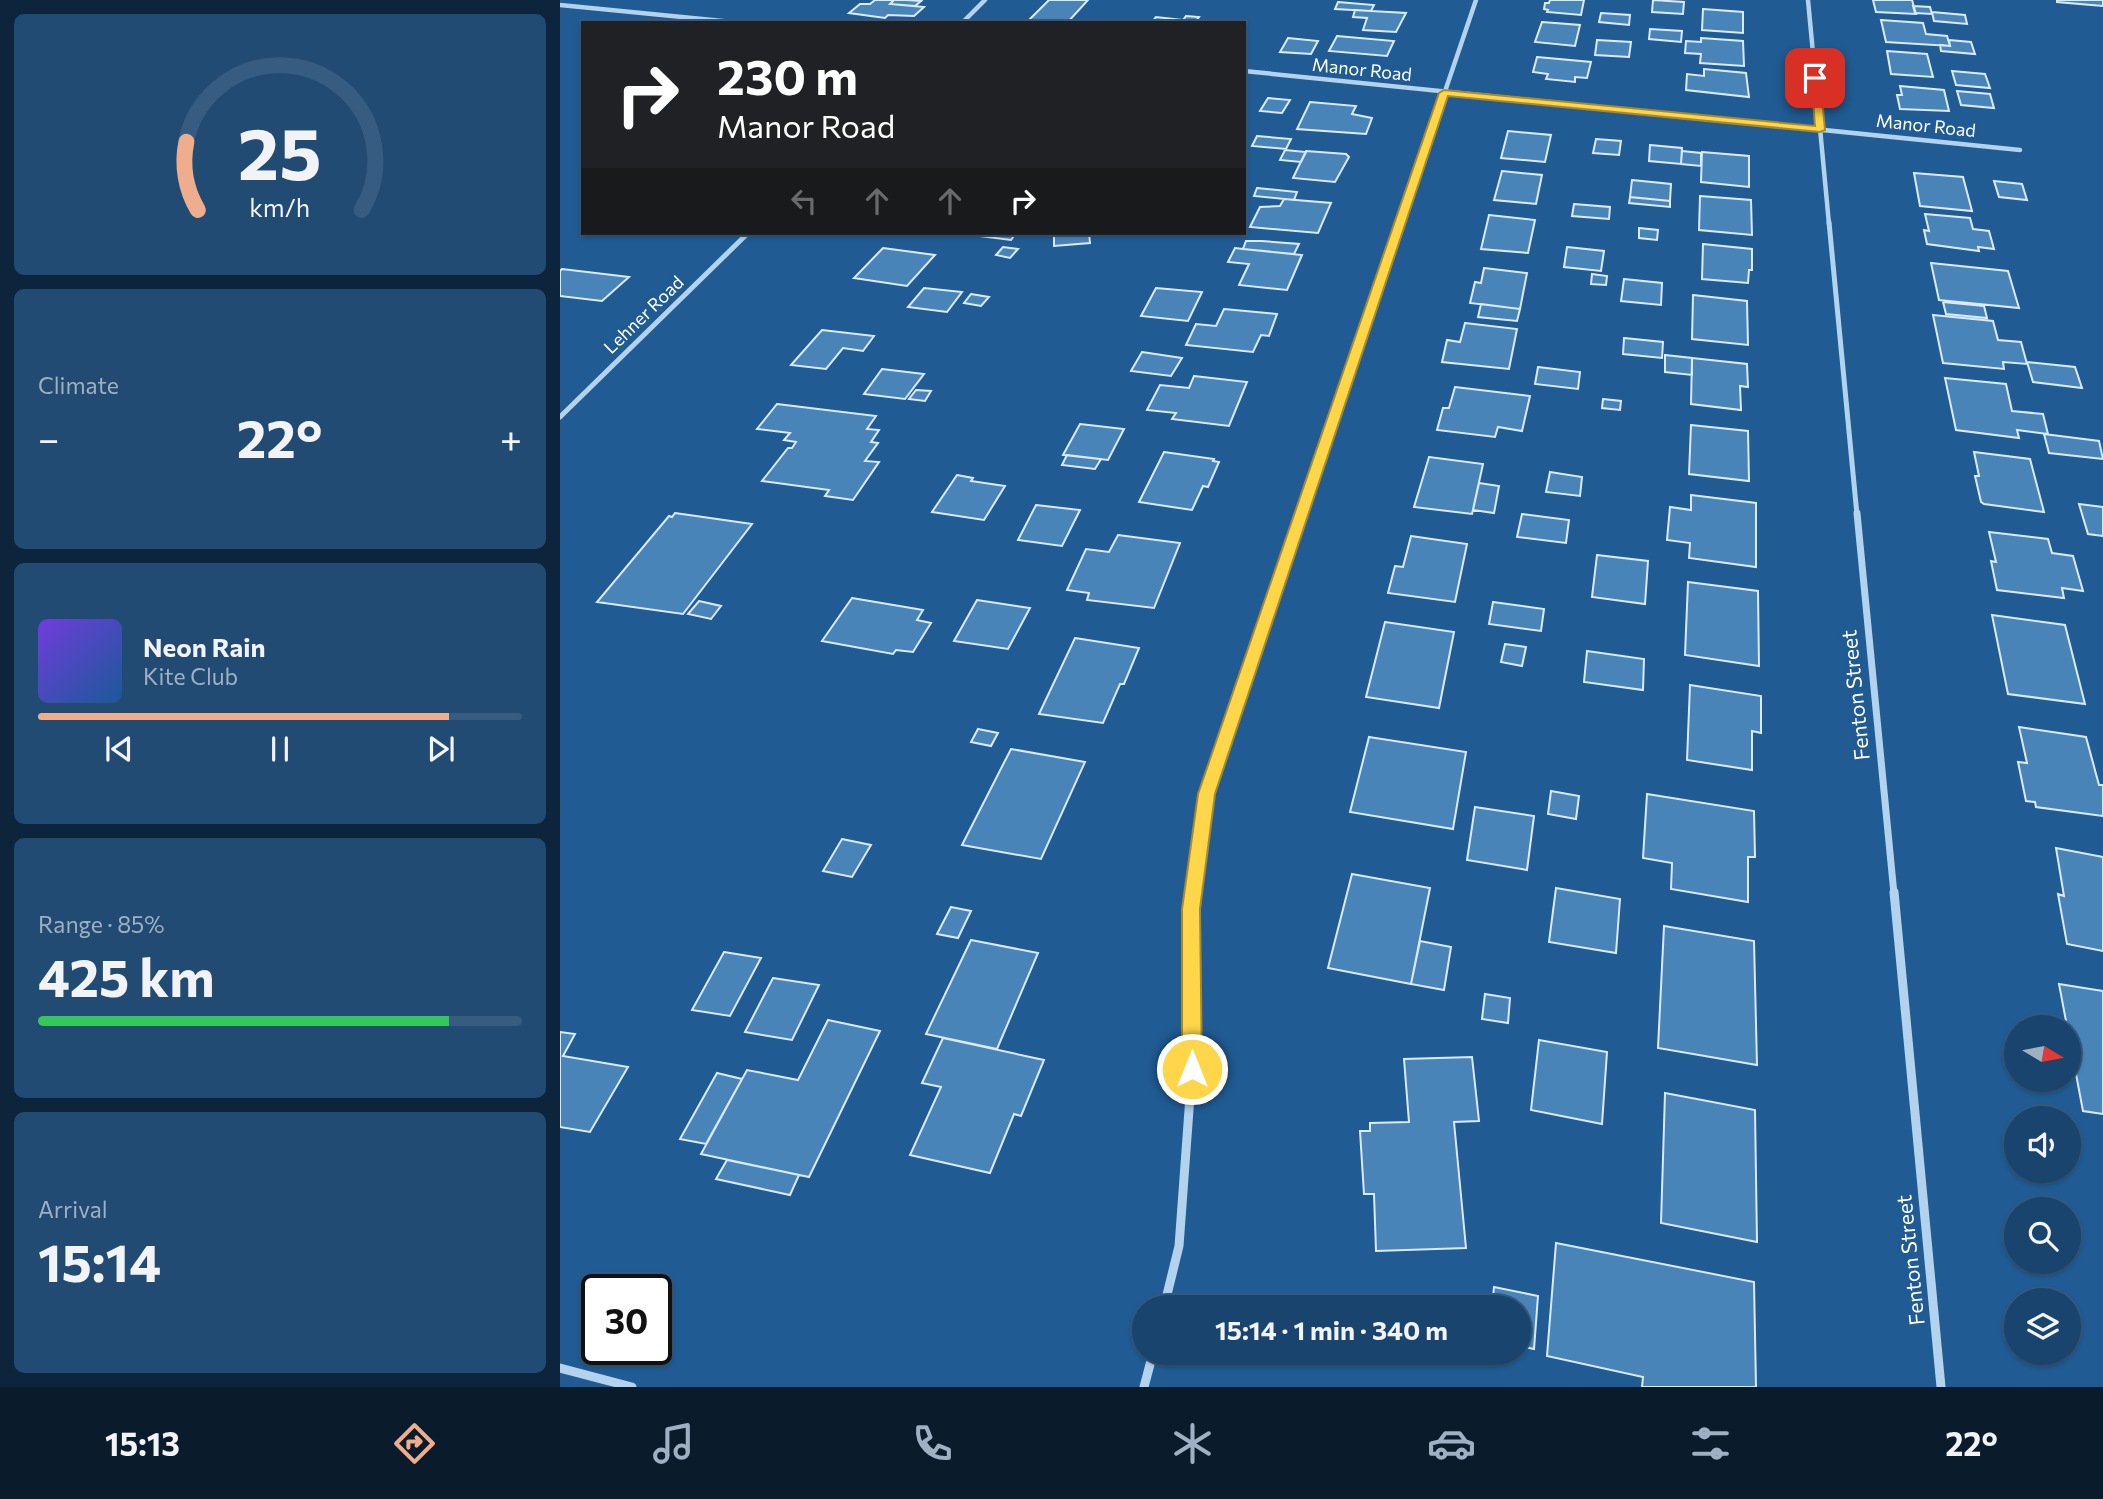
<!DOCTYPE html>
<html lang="en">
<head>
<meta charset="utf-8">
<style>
	body { margin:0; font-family:Commissioner,sans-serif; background:#214b73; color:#f1f3f6; height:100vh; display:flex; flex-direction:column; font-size:26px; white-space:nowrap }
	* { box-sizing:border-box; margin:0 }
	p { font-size:23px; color:#9fb0c2 }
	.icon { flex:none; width:38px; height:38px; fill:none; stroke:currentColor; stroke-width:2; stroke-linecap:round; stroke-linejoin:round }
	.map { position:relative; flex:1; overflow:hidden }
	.sheet { display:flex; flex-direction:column; gap:14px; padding:14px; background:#0d253c; width:560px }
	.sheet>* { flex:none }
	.guide { position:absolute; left:21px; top:21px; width:665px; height:214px; border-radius:0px; box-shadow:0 2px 5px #0004,0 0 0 2px #365c81; background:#202124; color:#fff; overflow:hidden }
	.needle { width:46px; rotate:100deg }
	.tools { position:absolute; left:1444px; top:1015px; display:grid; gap:14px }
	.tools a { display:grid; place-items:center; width:77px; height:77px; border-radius:50%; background:#18446e; box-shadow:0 2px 5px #0004,0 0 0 2px #365c81; font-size:35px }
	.speed { position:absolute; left:21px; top:1274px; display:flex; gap:14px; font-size:35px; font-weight:700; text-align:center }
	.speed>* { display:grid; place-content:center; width:91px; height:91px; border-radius:50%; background:#18446e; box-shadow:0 2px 5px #0004,0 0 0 2px #365c81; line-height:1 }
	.speed .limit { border:4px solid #111; border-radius:10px; background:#fff; color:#111 }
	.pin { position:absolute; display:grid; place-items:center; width:60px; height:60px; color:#fff; margin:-30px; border-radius:14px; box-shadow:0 4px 10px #0006 }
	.me { position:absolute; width:77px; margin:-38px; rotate:0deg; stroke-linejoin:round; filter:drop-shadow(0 0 5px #0008) }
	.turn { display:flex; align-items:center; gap:24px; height:147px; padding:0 21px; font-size:32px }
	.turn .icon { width:91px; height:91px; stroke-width:2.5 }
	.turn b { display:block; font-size:49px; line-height:60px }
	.lanes { display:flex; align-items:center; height:66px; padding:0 21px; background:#0003; justify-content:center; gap:35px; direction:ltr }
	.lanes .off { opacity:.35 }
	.big { font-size:52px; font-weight:700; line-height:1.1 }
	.sheet .widget { flex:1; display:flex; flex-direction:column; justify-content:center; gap:10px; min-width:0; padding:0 24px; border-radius:10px; background:#214b73 }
	.sheet .dial { align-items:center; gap:0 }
	.dial svg { height:182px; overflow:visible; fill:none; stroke:#365c81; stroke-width:7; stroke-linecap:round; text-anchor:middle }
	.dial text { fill:#f1f3f6; stroke:none }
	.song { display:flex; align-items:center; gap:21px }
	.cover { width:84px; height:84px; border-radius:10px; background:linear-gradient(135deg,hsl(260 70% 55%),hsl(210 70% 35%)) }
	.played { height:7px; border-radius:4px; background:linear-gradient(90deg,#eead8d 85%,#365c81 85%) }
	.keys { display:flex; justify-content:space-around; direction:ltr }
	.heat { display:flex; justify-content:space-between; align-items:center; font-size:38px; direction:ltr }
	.charge { height:10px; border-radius:5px; background:linear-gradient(90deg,#34c759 85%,#365c81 0) }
	.trip { position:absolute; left:572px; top:1295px; width:399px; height:70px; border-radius:35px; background:#18446e; box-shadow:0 2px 5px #0004,0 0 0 2px #365c81; font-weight:700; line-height:70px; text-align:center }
	.dock { display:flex; height:112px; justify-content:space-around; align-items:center; background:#0a1b2c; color:#9fb0c2 }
	.dock .icon { width:49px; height:49px }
	.dock .on { color:#eead8d }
	.dock b { font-size:32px; color:#f1f3f6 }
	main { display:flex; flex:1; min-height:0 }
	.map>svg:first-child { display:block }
</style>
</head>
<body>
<main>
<section class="sheet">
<div class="widget dial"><svg viewBox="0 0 100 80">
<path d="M14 69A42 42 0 1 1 86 69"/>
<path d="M14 69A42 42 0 0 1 9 39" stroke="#eead8d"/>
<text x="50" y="56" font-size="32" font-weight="700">25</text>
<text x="50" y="72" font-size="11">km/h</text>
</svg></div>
<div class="widget"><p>Climate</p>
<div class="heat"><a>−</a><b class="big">22°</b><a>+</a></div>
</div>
<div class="widget">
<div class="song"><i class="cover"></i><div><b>Neon Rain</b><p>Kite Club</p></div></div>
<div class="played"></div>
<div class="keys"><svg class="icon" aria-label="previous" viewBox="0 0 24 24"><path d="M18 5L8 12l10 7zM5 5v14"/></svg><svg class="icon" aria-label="pause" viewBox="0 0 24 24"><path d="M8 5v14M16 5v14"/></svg><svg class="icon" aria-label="next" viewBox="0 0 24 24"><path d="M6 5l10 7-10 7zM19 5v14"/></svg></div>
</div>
<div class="widget"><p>Range · 85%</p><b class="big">425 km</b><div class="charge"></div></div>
<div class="widget"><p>Arrival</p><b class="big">15:14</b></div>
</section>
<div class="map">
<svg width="1543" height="1387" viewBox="0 0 1543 1387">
	<rect width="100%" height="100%" fill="#205b93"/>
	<path fill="#4984b9" stroke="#d9eafa" stroke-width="2" d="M315 0H334L330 4 364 7 354 16 328 15 325 18 289 13 300 4H310Z
		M334 0H346L361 1 355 6 330 4Z
		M489 0H528L507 23 469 20Z
		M990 0H1024L1021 15 987 12 988 10 984 9 985 3H989Z
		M1093 0 1124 2 1123 14 1092 12Z
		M1313 0H1352L1356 14 1316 12Z
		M1497 0H1543V6L1497 2Z
		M778 2 814 5 811 11 775 9Z
		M1353 6 1370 7 1372 14 1355 13Z
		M1143 9 1183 12V33L1142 30Z
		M795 10 811 11 846 13 836 32 803 30 807 18 793 17Z
		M1372 12 1405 15 1407 24 1374 21Z
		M1041 13 1070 15 1069 25 1039 22Z
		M626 16 639 17 636 21 657 23H591L596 17 623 20Z
		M1321 20 1363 23 1366 34 1387 36 1390 46 1326 42Z
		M982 22 1020 25 1015 46 975 42Z
		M1090 29 1122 31 1121 42 1089 39Z
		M777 36 834 41 827 56 769 51Z
		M728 38 758 41 751 54 720 52Z
		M1141 38 1183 41 1184 66 1140 63 1141 54 1125 53 1126 41 1141 42Z
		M1037 40 1071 42 1069 57 1035 55Z
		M1389 40 1411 42 1415 54 1381 51 1380 45 1390 46Z
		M1327 51 1367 54 1373 77 1331 74Z
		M977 57 1031 62 1027 78 1015 77V82L986 79 988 74 973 72Z
		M1144 69 1186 73 1189 97 1126 90 1127 74 1144 76Z
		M1392 71 1425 74 1430 88 1396 85Z
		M1340 86 1384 90 1389 111 1340 109 1337 95H1342Z
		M1397 91 1430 94 1434 108 1401 105Z
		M708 98 730 100 722 113 700 111Z
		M750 102 796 106 792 114 812 118 806 134 737 129Z
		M948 131 991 135 985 162 941 158Z
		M697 136 731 139 726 149 692 146Z
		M1036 139 1061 141 1059 155 1033 153Z
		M1090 145 1122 148 1121 164 1089 161Z
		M725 150 746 152 741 162 720 160Z
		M746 151 786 154 789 157 775 182 733 178Z
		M1122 151 1141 153V166L1121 164Z
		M1142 152 1189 156V187L1141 182Z
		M942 171 982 175 976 204 934 200Z
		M1354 173 1403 177 1412 211 1360 206Z
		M1072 180 1111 184 1110 201 1070 197Z
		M1434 181 1462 184 1467 200 1439 197Z
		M697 188 737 192 734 200 694 196Z
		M1140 196 1191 200 1192 235 1139 230Z
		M1070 197 1110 201V207L1069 203Z
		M724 199 771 203 758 233 690 227 700 207 720 206Z
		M1014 204 1050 207 1049 219 1012 216Z
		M1365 214 1410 218 1413 229 1429 231 1434 249 1418 247 1419 251 1367 244 1364 230 1369 231Z
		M929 215 975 220 968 253 921 249Z
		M1079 228 1098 230 1097 240 1079 238Z
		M396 233H456L451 240Z
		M494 233H529L530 243 494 246Z
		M686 241H702L739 244 734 254 683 249Z
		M1143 244 1192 249V270H1189L1188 283 1142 279Z
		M443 247 458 249 450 258 436 255Z
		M1007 247 1044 251 1041 271 1004 267Z
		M323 248 375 255 347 286 294 278Z
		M675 248 683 249 742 255 727 290 679 285 689 264 668 262Z
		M1371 263 1448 271 1459 308 1379 300Z
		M924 268 967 273 960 309 910 303 915 282 921 283Z
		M2 269 69 277 42 301 0 296V271Z
		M1032 274 1047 276 1046 285 1031 284Z
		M1064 279 1102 283 1101 305 1061 301Z
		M364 288 402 292 387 312 348 307Z
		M596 288 642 292 628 321 581 316Z
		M411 294 429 297 421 306 404 303Z
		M1133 295 1187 301 1188 345 1132 339Z
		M1383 302 1424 306 1427 318 1386 314Z
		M921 304 960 309 957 321 918 317Z
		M664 309 717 314 709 336 701 335 693 352 626 345 636 324 656 326Z
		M1373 315 1433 321 1438 340 1461 342 1467 364 1443 362 1444 369 1383 363Z
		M905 323 957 329 949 369 882 362 887 340 900 342Z
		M262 330 314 336 303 351 283 348 266 369 231 365Z
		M1064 338 1103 342 1102 358 1063 354Z
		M582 352 622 358 611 376 571 371Z
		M1105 355 1132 358V375L1105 372Z
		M1132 358 1187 364 1188 387 1180 386 1181 410 1131 404Z
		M1467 362 1515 367 1522 388 1473 382Z
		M978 367 1020 372 1018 389 975 384Z
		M322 369 364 374 345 399 304 394Z
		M634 376 687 382 669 426 612 419 616 413 587 410 600 385 629 388Z
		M1385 378 1446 384 1452 411 1483 414 1488 434 1457 430 1459 438 1396 430Z
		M895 387 970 396 962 431 938 427 935 437 877 430 883 408H889Z
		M356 390 371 391 365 401 349 399Z
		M1043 399 1061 401 1060 410 1042 408Z
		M217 404 316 416 307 429 319 430 311 442 318 443 305 461 319 462 293 500 265 496 269 490 202 481 228 448H232L236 442 224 440 230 433 197 429Z
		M520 424 564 429 548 460 503 455Z
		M1131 425 1188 431 1189 481 1129 474Z
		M1484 434 1539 441 1543 459 1489 453Z
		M604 452 654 459 653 461 659 462 648 487 643 486 632 510 579 502Z
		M1414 452 1470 459 1484 512 1424 504 1421 502 1415 476H1419Z
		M507 455 541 459 535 469 502 465Z
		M869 457 923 464 912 514 854 507Z
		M990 472 1022 477 1020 496 986 492Z
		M397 475 413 478 411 481 445 486 424 520 372 512Z
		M919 483 939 486 934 513 913 510Z
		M1131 495 1196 503V567L1129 558 1130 543 1107 540 1110 507 1131 510Z
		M1519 504 1543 507V536L1528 534Z
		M476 505 520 510 502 546 458 540Z
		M115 513 192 524 123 614 37 602 109 516 112 517Z
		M962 514 1009 520 1006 543 957 537Z
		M1429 532 1488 539 1492 553 1513 556 1523 591 1502 588 1504 598 1437 590 1431 561 1436 562Z
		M558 535 620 543 594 608 527 600 529 593 507 590 526 549 549 552Z
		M851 536 907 544 895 602 828 593 835 566 843 567Z
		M1037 555 1088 561 1085 604 1032 597Z
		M1128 582 1198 591 1199 666 1125 655Z
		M292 598 363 610 357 620 371 623 353 652 336 650 333 654 262 641Z
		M417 600 470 608 448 649 394 641Z
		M139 601 161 606 151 619 128 614Z
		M933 602 984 609 981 631 929 624Z
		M1432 615 1505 625 1525 704 1448 694Z
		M825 622 894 632 879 708 806 697Z
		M515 638 579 648 564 684H560L543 723 479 714Z
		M945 644 966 647 962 666 941 662Z
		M1027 651 1084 659 1083 690 1024 682Z
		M1130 685 1201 696V733L1192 731V770L1127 760Z
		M1459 727 1526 737 1539 785H1543V816L1476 807 1475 802 1466 801 1458 762 1467 763Z
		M418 729 438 733 431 746 411 742Z
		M809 737 906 752 893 829 790 812Z
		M451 749 525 762 481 859 402 845Z
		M991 791 1019 796 1016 819 988 814Z
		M1087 794 1194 811 1195 857H1188V902L1111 889 1112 863 1083 858Z
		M915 807 974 816 967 870 907 860Z
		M282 839 311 845 292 877 263 871Z
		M1496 848 1543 857V951L1507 944 1498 894 1504 896Z
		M792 874 870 888 851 984 768 968Z
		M996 888 1060 899 1056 953 989 942Z
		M391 907 411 911 398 938 377 934Z
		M1104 926 1194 941 1197 1065 1098 1048Z
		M411 940 478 953 437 1049 366 1034Z
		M860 941 891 947 884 990 851 984Z
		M164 952 201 958 170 1016 132 1010Z
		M213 978 259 985 232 1040 185 1032Z
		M1499 984 1543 991V1114L1523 1111Z
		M925 994 950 998 948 1023 922 1019Z
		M268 1020 320 1031 249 1177 141 1154 187 1070 238 1080Z
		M0 1032 15 1034 3 1056 68 1067 30 1132 0 1127Z
		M383 1038 484 1060 461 1116 454 1114 430 1173 350 1155 381 1087 362 1083Z
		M979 1040 1047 1052 1042 1124 971 1110Z
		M912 1057 919 1121 894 1122 906 1248 816 1251 814 1194H804L800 1131H810V1123L849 1122 844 1059Z
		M157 1073 182 1079 146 1144 120 1139Z
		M1105 1093 1195 1110 1197 1242 1101 1223Z
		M167 1160 239 1175 230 1195 156 1179Z
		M996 1243 1194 1282 1196 1387H1082L1083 1377 987 1356Z
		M934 1287 978 1296 974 1349 959 1346V1307H932Z"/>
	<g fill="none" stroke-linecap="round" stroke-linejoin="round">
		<path stroke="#b3d2ee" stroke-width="4.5" d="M1248 0 1269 224
			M0 5 183 23
			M402 23 425 0
			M684 71 1460 150
			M840 224 916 0"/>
		<path stroke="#b3d2ee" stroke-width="5" d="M1269 222 1297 515
			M0 417 188 233
			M742 515 841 222"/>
		<path stroke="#b3d2ee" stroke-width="7" d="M1297 513 1334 894
			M633 894 647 794 742 513"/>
		<path stroke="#b3d2ee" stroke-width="9" d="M1334 892 1381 1387
			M604 1307 619 1246 632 1069 631 909 633 892
			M0 1368 72 1387
			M584 1387 593 1353"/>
	</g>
	<path fill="#ffd54a" stroke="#a68a30" stroke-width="2" d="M1255 75 1260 78 1265 130 1260 132 888 96 655 794 640 909 642 1069 639 1075 632 1078 624 1075 622 1069V909L638 794 879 93 884 90 1255 126 1251 78Z"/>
	<g text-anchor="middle" stroke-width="7" stroke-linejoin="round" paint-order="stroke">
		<g font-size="18" fill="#fff" stroke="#205b93">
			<text transform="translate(802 70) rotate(6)" y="6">Manor Road</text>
			<text transform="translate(1366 126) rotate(6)" y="6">Manor Road</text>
			<text transform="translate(84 315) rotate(-44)" y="6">Lehner Road</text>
		</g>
		<g font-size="21" fill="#fff" stroke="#205b93">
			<text transform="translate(1296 695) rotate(-96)" y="7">Fenton Street</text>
			<text transform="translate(1351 1260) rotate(-96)" y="7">Fenton Street</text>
		</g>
	</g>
</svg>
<div class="tools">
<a><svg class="needle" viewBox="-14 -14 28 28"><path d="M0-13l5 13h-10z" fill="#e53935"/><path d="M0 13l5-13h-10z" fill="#9fb0c2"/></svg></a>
<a><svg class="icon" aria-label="sound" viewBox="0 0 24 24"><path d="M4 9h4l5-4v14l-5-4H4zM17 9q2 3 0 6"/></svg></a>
<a><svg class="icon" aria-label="search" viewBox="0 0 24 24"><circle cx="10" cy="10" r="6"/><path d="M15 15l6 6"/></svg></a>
<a><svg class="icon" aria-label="layers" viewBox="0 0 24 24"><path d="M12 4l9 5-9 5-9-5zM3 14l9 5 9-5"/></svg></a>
</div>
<div class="speed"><div class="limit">30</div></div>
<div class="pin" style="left:1255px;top:78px;background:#d93025"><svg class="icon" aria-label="arrive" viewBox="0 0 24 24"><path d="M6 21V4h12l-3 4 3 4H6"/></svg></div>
<svg class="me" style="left:632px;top:1069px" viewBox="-20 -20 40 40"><circle r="17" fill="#ffd54a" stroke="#fff" stroke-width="3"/><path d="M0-11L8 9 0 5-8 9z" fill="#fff"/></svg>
<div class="trip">15:14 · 1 min · 340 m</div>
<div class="guide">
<div class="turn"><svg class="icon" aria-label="right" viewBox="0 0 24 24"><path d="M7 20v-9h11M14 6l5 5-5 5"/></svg><div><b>230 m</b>Manor Road</div></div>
<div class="lanes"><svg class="icon off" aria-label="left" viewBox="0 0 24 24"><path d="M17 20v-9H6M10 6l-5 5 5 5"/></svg><svg class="icon off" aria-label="ahead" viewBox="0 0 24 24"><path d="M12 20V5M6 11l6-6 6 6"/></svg><svg class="icon off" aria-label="ahead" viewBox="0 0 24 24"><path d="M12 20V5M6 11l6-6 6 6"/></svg><svg class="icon" aria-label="right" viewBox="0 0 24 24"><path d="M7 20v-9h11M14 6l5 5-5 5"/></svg></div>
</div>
</div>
</main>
<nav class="dock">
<b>15:13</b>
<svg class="icon on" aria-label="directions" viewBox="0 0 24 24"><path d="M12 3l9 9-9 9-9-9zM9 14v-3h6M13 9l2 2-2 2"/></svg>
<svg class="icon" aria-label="music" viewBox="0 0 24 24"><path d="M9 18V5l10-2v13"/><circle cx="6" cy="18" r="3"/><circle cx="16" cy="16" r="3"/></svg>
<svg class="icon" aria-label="phone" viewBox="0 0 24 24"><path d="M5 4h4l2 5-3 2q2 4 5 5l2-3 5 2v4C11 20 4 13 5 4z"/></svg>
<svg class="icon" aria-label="climate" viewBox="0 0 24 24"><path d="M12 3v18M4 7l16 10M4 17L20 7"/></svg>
<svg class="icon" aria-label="car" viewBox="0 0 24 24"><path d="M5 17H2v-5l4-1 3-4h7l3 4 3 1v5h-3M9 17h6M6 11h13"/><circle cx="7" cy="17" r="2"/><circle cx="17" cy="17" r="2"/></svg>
<svg class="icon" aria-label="filters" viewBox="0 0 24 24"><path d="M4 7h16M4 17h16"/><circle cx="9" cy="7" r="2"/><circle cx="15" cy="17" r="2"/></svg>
<b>22°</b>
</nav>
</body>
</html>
